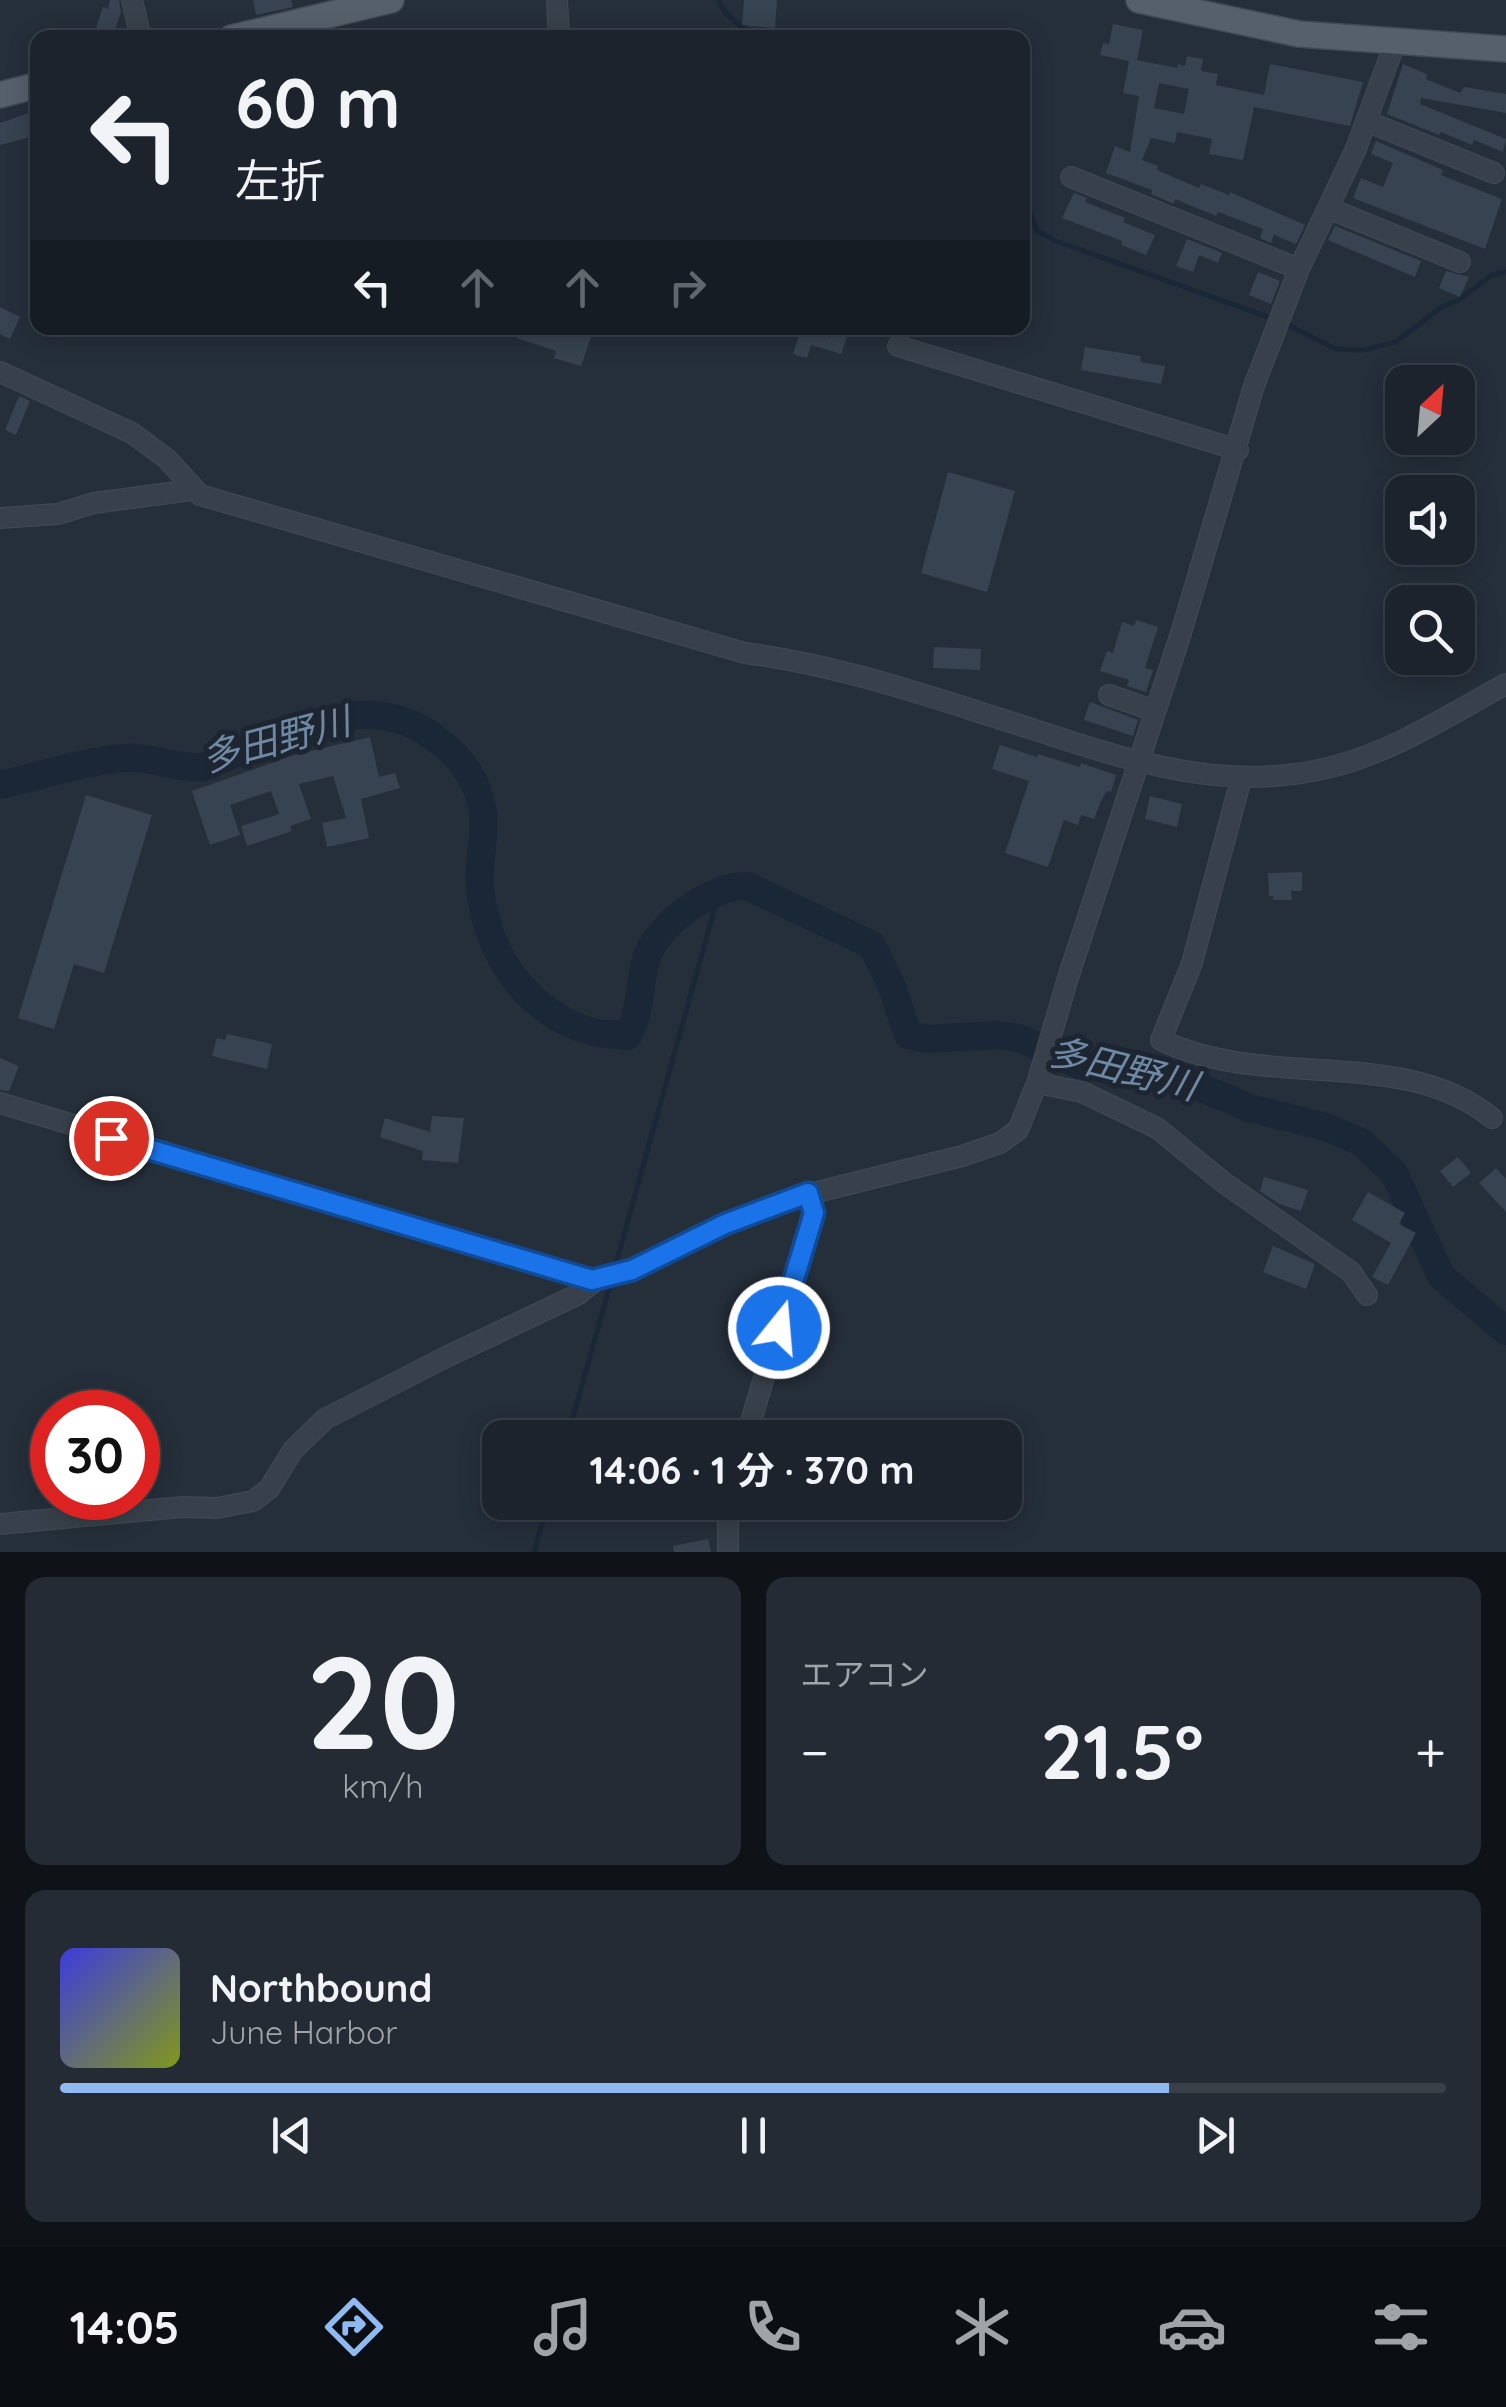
<!DOCTYPE html>
<html lang="ja">
<head>
<meta charset="utf-8">
<style>
	body { margin:0; font-family:Quicksand,"Noto Sans JP",sans-serif; background:#252b34; color:#f1f3f6; height:100vh; display:flex; flex-direction:column; font-size:38px; white-space:nowrap }
	* { box-sizing:border-box; margin:0 }
	p { font-size:32px; color:#a0a4a9 }
	.icon { flex:none; width:55px; height:55px; fill:none; stroke:currentColor; stroke-width:2; stroke-linecap:round; stroke-linejoin:round }
	.map { position:relative; height:1552px; overflow:hidden }
	.drawer { display:flex; flex-direction:column; gap:25px; padding:25px; background:#0f1318; flex:1 }
	.drawer>* { flex:none }
	.hud { position:absolute; left:30px; top:30px; width:1000px; height:305px; border-radius:20px; box-shadow:0 5px 25px #0003,0 0 0 2px #3a4048; background:#1c232c; color:#f1f3f6; overflow:hidden }
	.needle { width:65px; rotate:26deg }
	.tools { position:absolute; left:1385px; top:365px; display:grid; gap:20px }
	.tools a { display:grid; place-items:center; width:90px; height:90px; border-radius:20px; background:#1c232c; box-shadow:0 5px 25px #0003,0 0 0 2px #3a4048; font-size:50px }
	.speed { position:absolute; left:30px; top:1390px; display:flex; gap:20px; font-size:50px; font-weight:700; text-align:center }
	.speed>* { display:grid; place-content:center; width:130px; height:130px; border-radius:50%; background:#1c232c; box-shadow:0 5px 25px #0003,0 0 0 2px #3a4048; line-height:1 }
	.speed .limit { border:15px solid #d22; background:#fff; color:#111 }
	.pin { position:absolute; display:grid; place-items:center; width:85px; height:85px; color:#fff; margin:-42px; border:5px solid #fff; border-radius:50%; box-shadow:0 2px 10px #0007 }
	.me { position:absolute; width:110px; margin:-55px; rotate:17deg; stroke-linejoin:round; filter:drop-shadow(0 0 8px #0008) }
	.turn { display:flex; align-items:center; gap:35px; height:210px; padding:0 40px; font-size:45px }
	.turn .icon { width:130px; height:130px; stroke-width:2.5 }
	.turn b { display:block; font-size:70px; line-height:85px }
	.lanes { display:flex; align-items:center; height:95px; padding:0 40px; background:#0003; justify-content:center; gap:50px; direction:ltr }
	.lanes .off { opacity:.35 }
	.big { font-size:75px; font-weight:700; line-height:1.1 }
	.drawer .card { flex:1; display:flex; flex-direction:column; justify-content:center; gap:15px; min-width:0; padding:0 35px; border-radius:20px; background:#252b34 }
	.drawer .dial { align-items:center; gap:0 }
	.dial b { font-size:130px; line-height:1 }
	.song { display:flex; align-items:center; gap:30px }
	.cover { width:120px; height:120px; border-radius:15px; background:linear-gradient(135deg,hsl(240 70% 55%),hsl(70 70% 35%)) }
	.played { height:10px; border-radius:5px; background:linear-gradient(90deg,#8fb9f0 80%,#3a4048 80%) }
	.keys { display:flex; justify-content:space-around; direction:ltr }
	.heat { display:flex; justify-content:space-between; align-items:center; font-size:55px; direction:ltr }
	.drawer .tiles { flex:1; display:grid; gap:25px; grid-template-columns:1fr 1fr }
	.card:last-child { grid-column:span 2 }
	.trip { position:absolute; left:482px; top:1420px; width:540px; height:100px; border-radius:20px; background:#1c232c; box-shadow:0 5px 25px #0003,0 0 0 2px #3a4048; font-weight:700; line-height:100px; text-align:center }
	.dock { display:flex; height:160px; justify-content:space-around; align-items:center; background:#0b0e12; color:#a0a4a9 }
	.dock .icon { width:70px; height:70px }
	.dock .active { color:#8fb9f0 }
	.dock b { font-size:45px; color:#f1f3f6 }
	.map>svg:first-child { display:block }
</style>
</head>
<body>
<div class="map">
<svg width="1506" height="1552" viewBox="0 0 1506 1552">
	<rect width="100%" height="100%" fill="#252f3a"/>
	<g fill="none" stroke-linecap="round" stroke-linejoin="round">
		<path stroke="#192737" stroke-width="5" d="M718 0C727 20 743 28 762 38
			M1022 196 1026 198 1036 230 1056 241 1274 319
			M1284 323 1336 349 1363 350 1396 342 1440 308 1460 299 1492 275 1506 272
			M615 1267 720 889
			M567 1438 611 1282
			M534 1552 548 1502"/>
		<path stroke="#192737" stroke-width="28" d="M0 785C41 776 82 761 125 758 151 756 174 769 204 767 227 756 251 748 275 739 334 716 385 697 440 742 464 761 478 781 483 812 486 839 476 868 481 896 490 958 528 1012 589 1031 601 1035 615 1034 627 1036 641 1019 639 977 648 954 660 923 714 884 747 886L872 945 893 989 908 1035 927 1039 998 1035 1019 1038 1079 1065 1135 1064 1162 1071 1249 1108 1326 1127 1361 1142 1394 1173 1441 1276 1506 1331"/>
	</g>
	<path fill="#374350" fill-rule="evenodd" d="M110 0H119L121 12 112 38H105V34L95 31 103 7 108 9Z
		M253 0H291L293 7 256 15Z
		M744 0H777L775 28 742 25Z
		M1113 24 1143 30 1137 60 1177 68 1178 64 1185 66 1187 56 1203 59 1201 71 1218 74 1216 85 1264 95 1270 64 1363 82 1350 126 1254 107 1243 160 1209 154 1212 139 1177 132 1175 143 1151 138 1142 160 1158 166 1157 170 1199 188 1201 184 1229 195 1230 192 1305 225 1296 244 1274 235 1271 243 1260 238 1263 229 1218 212 1216 216 1175 199 1174 204 1151 194 1152 190 1106 173 1115 146 1130 152 1139 96 1123 93 1129 61 1100 55 1103 43 1109 44ZM1159 83 1189 89 1184 114 1154 108Z
		M1403 64 1427 74 1426 79 1460 93 1464 87 1506 94V113L1421 98 1420 104 1506 139 1503 152 1474 140 1472 145 1441 132 1439 135 1387 114Z
		M38 110V135L0 145V123Z
		M1376 141 1443 170 1441 175 1502 199 1485 249 1353 198 1361 178 1383 187 1393 163 1371 154Z
		M1074 193 1087 198 1085 202 1125 218 1123 222 1155 235 1146 255 1121 245 1122 241 1062 218Z
		M1335 226 1421 261 1415 277 1328 240Z
		M1187 239 1222 253 1218 263 1199 255 1193 272 1176 266Z
		M1446 271 1469 277 1460 297 1439 288Z
		M1258 272 1280 281 1271 304 1249 295Z
		M0 307 20 317 10 339 0 334Z
		M521 328H581L593 331 581 366 554 358 556 351 517 338Z
		M801 328 831 338 834 329 848 334 841 354 811 345 807 358 793 354Z
		M1085 347 1141 356 1140 362 1165 366 1161 384 1081 370Z
		M19 396 30 401 16 435 5 430Z
		M948 472 1015 491 987 592 921 573Z
		M1136 620 1158 627 1145 668 1153 670 1146 692 1127 686 1129 680 1100 671 1107 651 1113 653 1122 622 1134 626Z
		M934 647 981 649 980 670 933 668Z
		M1090 702 1138 720 1133 736 1084 720Z
		M370 737 379 777 395 773 400 788 361 799 369 838 327 847 322 823 346 818 333 776 299 784 311 819 290 826 292 831 247 846 241 826 279 814 271 791 230 805 240 835 210 845 192 791 294 755Z
		M1000 745 1037 757 1038 754 1080 767 1081 763 1116 775 1111 792 1107 791 1101 801 1094 819 1081 815 1078 825 1064 820 1048 867 1005 853 1029 781 992 769Z
		M86 795 152 815 104 973 74 964 54 1029 18 1018Z
		M1150 796 1182 804 1177 827 1145 819Z
		M1302 872V891H1291L1292 900H1273V896H1269L1268 873Z
		M227 1034 272 1044 267 1069 212 1056 217 1038 225 1040Z
		M0 1058 19 1066 9 1091 0 1090Z
		M432 1116 464 1118 458 1163 422 1160 423 1151 380 1137 385 1118 430 1132Z
		M1458 1157 1471 1173 1453 1187 1440 1171Z
		M1496 1168 1506 1179V1212L1479 1183Z
		M1264 1177 1308 1190 1301 1211 1279 1204 1260 1191Z
		M1368 1192 1405 1213 1399 1224 1416 1233 1388 1285 1372 1277 1391 1243 1352 1220Z
		M1273 1246 1315 1264 1306 1289 1263 1272Z
		M708 1539 711 1552H674L673 1546Z"/>
	<g fill="none" stroke-linecap="round" stroke-linejoin="round">
		<defs>
			<path id="minor" d="M132 0 141 38
				M557 0 559 38
				M1366 121 1494 173
				M1071 177 1299 269
				M1328 208 1460 262
				M898 346 1238 450
				M0 372 132 433 167 459 200 495 745 653C839 665 927 696 1017 724 1120 758 1225 796 1335 766 1396 750 1451 714 1506 684
				M0 518 58 514 94 503 192 490
				M1109 695 1155 711
				M1241 779 1192 963 1161 1040C1266 1091 1403 1045 1492 1118
				M1037 1083 1082 1092 1157 1128 1223 1182 1351 1272 1367 1295
				M0 1103 592 1280 632 1270 725 1224 797 1197 962 1156 1000 1143 1018 1130 1037 1083 1068 978 1181 633 1254 386 1299 269 1355 151 1395 43
				M746 1438 813 1213 808 1193
				M728 1502V1552
				M0 1524 182 1507 217 1508 253 1501 269 1489 293 1450 325 1419 446 1357 577 1295 596 1280"/>
			<path id="major" d="M1139 0 1299 34 1506 49
				M231 38 391 0
				M0 95 38 85"/>
		</defs>
		<use href="#minor" stroke="#414a54" stroke-width="22"/>
		<use href="#major" stroke="#414a54" stroke-width="28"/>
		<use href="#minor" stroke="#38414b" stroke-width="20"/>
		<use href="#major" stroke="#56606b" stroke-width="25"/>
	</g>
	<g fill="none" stroke-linecap="round" stroke-linejoin="round">
		<defs>
			<path id="route" d="M111 1138 592 1280 632 1270 725 1224 808 1193 814 1213 779 1328"/>
		</defs>
		<use href="#route" stroke="#114b97" stroke-width="25"/>
		<use href="#route" stroke="#1a73e8" stroke-width="18"/>
	</g>
	<g text-anchor="middle" stroke-width="10" stroke-linejoin="round" paint-order="stroke">
		<g font-size="38" font-style="italic" fill="#6f88a3" stroke="#1d2630">
			<text transform="translate(276 740) rotate(-15)" y="13">多田野川</text>
			<text transform="translate(1123 1069) rotate(14)" y="13">多田野川</text>
		</g>
	</g>
</svg>
<div class="tools">
<a><svg class="needle" viewBox="-14 -14 28 28"><path d="M0-13l5 13h-10z" fill="#e53935"/><path d="M0 13l5-13h-10z" fill="#a0a4a9"/></svg></a>
<a><svg class="icon" aria-label="sound" viewBox="0 0 24 24"><path d="M4 9h4l5-4v14l-5-4H4zM17 9q2 3 0 6"/></svg></a>
<a><svg class="icon" aria-label="search" viewBox="0 0 24 24"><circle cx="10" cy="10" r="6"/><path d="M15 15l6 6"/></svg></a>
</div>
<div class="speed"><div class="limit">30</div></div>
<div class="pin" style="left:111px;top:1138px;background:#d93025"><svg class="icon" aria-label="arrive" viewBox="0 0 24 24"><path d="M6 21V4h12l-3 4 3 4H6"/></svg></div>
<svg class="me" style="left:779px;top:1328px" viewBox="-20 -20 40 40"><circle r="17" fill="#1a73e8" stroke="#fff" stroke-width="3"/><path d="M0-11L8 9 0 5-8 9z" fill="#fff"/></svg>
<div class="trip">14:06 · 1 分 · 370 m</div>
<div class="hud">
<div class="turn"><svg class="icon" aria-label="left" viewBox="0 0 24 24"><path d="M17 20v-9H6M10 6l-5 5 5 5"/></svg><div><b>60 m</b>左折</div></div>
<div class="lanes"><svg class="icon" aria-label="left" viewBox="0 0 24 24"><path d="M17 20v-9H6M10 6l-5 5 5 5"/></svg><svg class="icon off" aria-label="ahead" viewBox="0 0 24 24"><path d="M12 20V5M6 11l6-6 6 6"/></svg><svg class="icon off" aria-label="ahead" viewBox="0 0 24 24"><path d="M12 20V5M6 11l6-6 6 6"/></svg><svg class="icon off" aria-label="right" viewBox="0 0 24 24"><path d="M7 20v-9h11M14 6l5 5-5 5"/></svg></div>
</div>
</div>
<section class="drawer">
<div class="tiles">
<div class="card dial"><b>20</b><p>km/h</p></div>
<div class="card"><p>エアコン</p>
<div class="heat"><a>−</a><b class="big">21.5°</b><a>+</a></div>
</div>
<div class="card">
<div class="song"><i class="cover"></i><div><b>Northbound</b><p>June Harbor</p></div></div>
<div class="played"></div>
<div class="keys"><svg class="icon" aria-label="previous" viewBox="0 0 24 24"><path d="M18 5L8 12l10 7zM5 5v14"/></svg><svg class="icon" aria-label="pause" viewBox="0 0 24 24"><path d="M8 5v14M16 5v14"/></svg><svg class="icon" aria-label="next" viewBox="0 0 24 24"><path d="M6 5l10 7-10 7zM19 5v14"/></svg></div>
</div>
</div>
</section>
<nav class="dock">
<b>14:05</b>
<svg class="icon active" aria-label="directions" viewBox="0 0 24 24"><path d="M12 3l9 9-9 9-9-9zM9 14v-3h6M13 9l2 2-2 2"/></svg>
<svg class="icon" aria-label="music" viewBox="0 0 24 24"><path d="M9 18V5l10-2v13"/><circle cx="6" cy="18" r="3"/><circle cx="16" cy="16" r="3"/></svg>
<svg class="icon" aria-label="phone" viewBox="0 0 24 24"><path d="M5 4h4l2 5-3 2q2 4 5 5l2-3 5 2v4C11 20 4 13 5 4z"/></svg>
<svg class="icon" aria-label="climate" viewBox="0 0 24 24"><path d="M12 3v18M4 7l16 10M4 17L20 7"/></svg>
<svg class="icon" aria-label="car" viewBox="0 0 24 24"><path d="M5 17H2v-5l4-1 3-4h7l3 4 3 1v5h-3M9 17h6M6 11h13"/><circle cx="7" cy="17" r="2"/><circle cx="17" cy="17" r="2"/></svg>
<svg class="icon" aria-label="filters" viewBox="0 0 24 24"><path d="M4 7h16M4 17h16"/><circle cx="9" cy="7" r="2"/><circle cx="15" cy="17" r="2"/></svg>
</nav>
</body>
</html>
